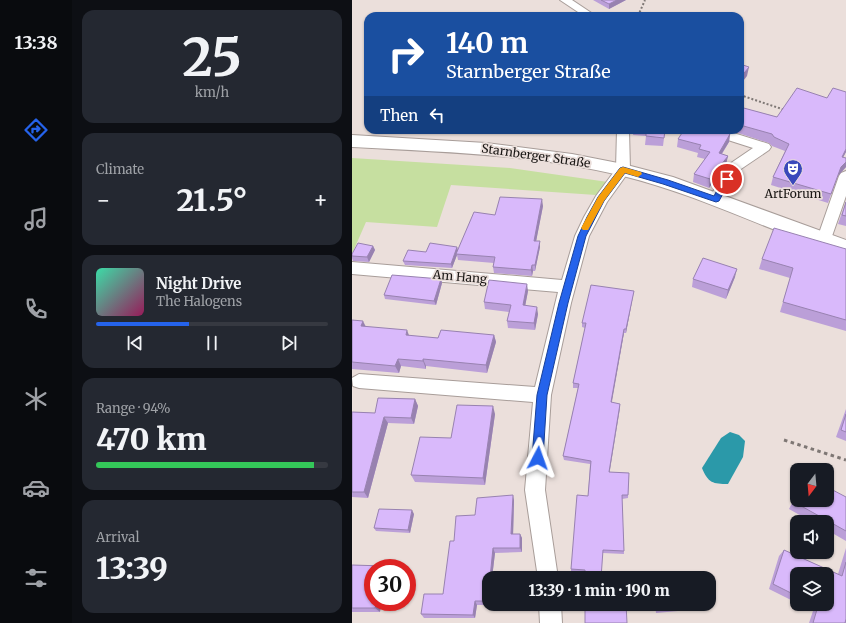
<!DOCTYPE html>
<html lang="en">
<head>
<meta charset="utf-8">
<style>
	body { margin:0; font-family:Merriweather,serif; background:#242831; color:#f1f3f6; height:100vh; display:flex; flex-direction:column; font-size:15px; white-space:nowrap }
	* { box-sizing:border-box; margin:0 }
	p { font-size:13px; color:#9ea1a6 }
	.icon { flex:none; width:22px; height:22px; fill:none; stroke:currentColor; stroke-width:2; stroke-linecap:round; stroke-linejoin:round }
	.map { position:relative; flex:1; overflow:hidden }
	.drawer { display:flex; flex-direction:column; gap:10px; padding:10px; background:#0d0f14; width:280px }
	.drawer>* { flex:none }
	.hud { position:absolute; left:12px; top:12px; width:380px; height:122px; border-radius:12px; box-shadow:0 1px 3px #0004; background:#1a4fa0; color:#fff; overflow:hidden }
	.needle { width:26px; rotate:196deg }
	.fabs { position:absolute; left:438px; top:463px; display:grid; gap:8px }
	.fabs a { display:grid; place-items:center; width:44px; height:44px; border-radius:8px; background:#171b24; box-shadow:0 1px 3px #0004; font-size:20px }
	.speed { position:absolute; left:12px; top:559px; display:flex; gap:8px; font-size:20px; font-weight:700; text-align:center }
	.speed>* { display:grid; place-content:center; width:52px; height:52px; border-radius:50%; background:#171b24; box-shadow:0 1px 3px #0004; line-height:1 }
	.speed .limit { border:6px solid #d22; background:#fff; color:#111 }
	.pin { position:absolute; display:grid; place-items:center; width:34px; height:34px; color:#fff; margin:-17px; border:2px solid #fff; border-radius:50%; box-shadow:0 1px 4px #0007 }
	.me { position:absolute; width:44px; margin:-22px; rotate:4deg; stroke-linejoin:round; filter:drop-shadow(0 0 3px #0008) }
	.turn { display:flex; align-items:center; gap:14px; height:84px; padding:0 16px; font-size:18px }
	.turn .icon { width:52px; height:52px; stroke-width:2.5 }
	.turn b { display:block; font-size:28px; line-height:34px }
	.then { display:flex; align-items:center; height:38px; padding:0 16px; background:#0003; gap:8px; font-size:15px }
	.big { font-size:30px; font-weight:800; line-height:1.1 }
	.drawer .card { flex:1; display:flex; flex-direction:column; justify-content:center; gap:6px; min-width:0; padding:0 14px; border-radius:12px; background:#242831 }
	.drawer .dial { align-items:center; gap:0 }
	.dial b { font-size:52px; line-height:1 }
	.song { display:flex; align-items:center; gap:12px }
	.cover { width:48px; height:48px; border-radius:6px; background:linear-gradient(135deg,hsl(160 70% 55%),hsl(330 70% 35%)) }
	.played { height:4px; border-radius:2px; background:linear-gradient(90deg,#2563eb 40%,#363941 40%) }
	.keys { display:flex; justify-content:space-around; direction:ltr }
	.heat { display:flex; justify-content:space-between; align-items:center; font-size:22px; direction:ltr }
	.charge { height:6px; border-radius:3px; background:linear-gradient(90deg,#34c759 94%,#363941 0) }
	.trip { position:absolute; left:130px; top:571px; width:234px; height:40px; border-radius:12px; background:#171b24; box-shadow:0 1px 3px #0004; font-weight:800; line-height:40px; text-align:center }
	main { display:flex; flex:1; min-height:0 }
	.tabs { display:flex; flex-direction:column; width:72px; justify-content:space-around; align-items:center; background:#090b0e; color:#9ea1a6 }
	.tabs .icon { width:28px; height:28px }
	.tabs .selected { color:#2563eb }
	.tabs b { font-size:18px; color:#f1f3f6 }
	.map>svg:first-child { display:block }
</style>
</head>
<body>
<main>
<nav class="tabs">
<b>13:38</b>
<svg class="icon selected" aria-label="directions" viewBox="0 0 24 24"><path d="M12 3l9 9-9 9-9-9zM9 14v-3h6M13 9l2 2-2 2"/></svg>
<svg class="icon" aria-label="music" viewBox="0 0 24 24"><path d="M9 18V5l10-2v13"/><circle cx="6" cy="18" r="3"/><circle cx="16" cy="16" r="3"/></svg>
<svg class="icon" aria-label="phone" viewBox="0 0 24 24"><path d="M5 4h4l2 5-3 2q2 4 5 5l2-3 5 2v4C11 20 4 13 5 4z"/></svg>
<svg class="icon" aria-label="climate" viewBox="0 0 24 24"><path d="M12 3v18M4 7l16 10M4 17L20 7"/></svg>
<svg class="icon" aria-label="car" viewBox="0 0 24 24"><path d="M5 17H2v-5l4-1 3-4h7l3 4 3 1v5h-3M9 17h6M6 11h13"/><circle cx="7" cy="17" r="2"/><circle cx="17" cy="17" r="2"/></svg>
<svg class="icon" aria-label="filters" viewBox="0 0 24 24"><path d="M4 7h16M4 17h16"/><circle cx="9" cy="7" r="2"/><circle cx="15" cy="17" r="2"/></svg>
</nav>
<section class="drawer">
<div class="card dial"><b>25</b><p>km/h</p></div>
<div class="card"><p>Climate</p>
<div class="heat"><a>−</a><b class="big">21.5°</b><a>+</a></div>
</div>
<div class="card">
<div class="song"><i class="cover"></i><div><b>Night Drive</b><p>The Halogens</p></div></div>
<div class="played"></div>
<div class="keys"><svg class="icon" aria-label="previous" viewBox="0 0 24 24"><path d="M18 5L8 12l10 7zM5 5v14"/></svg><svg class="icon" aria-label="pause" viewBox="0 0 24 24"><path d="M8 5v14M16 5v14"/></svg><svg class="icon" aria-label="next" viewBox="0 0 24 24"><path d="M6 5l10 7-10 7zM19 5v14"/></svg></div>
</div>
<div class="card"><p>Range · 94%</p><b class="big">470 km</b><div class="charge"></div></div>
<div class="card"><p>Arrival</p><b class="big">13:39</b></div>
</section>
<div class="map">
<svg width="494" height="623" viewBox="0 0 494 623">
	<rect width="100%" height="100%" fill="#ebdfdb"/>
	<path fill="#c6dfa0" d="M0 158 158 168 256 182 244 195 99 185 85 227 14 222 0 254Z"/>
	<path fill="#2b99a9" d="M378 432 387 435 393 441 391 457 376 484C361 484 356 483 350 468L369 438Z"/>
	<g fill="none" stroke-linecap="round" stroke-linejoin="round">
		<defs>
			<path id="minor" d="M208 0H220L244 16H232Z
				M265 130H277L278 170 255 202 237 236 219 303 199 395 193 490 206 578H186L173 490 181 402 7 388 1 386 0 378 7 374 183 387 206 292 0 274V262L210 280 223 236 232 217 244 196 264 169Z
				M352 130H372L417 144 419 147 417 150 386 171 369 202 364 204 359 202 357 199 376 165 401 148 354 133Z
				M494 171V196L479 239 477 243 472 244 467 243 465 239 487 176 489 173Z
				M187 604H209L210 623H188Z"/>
			<path id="secondary" d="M0 135 134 143 220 154 271 164 321 177 494 240V256C419 232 348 195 271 176 183 154 90 152 0 147Z"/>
		</defs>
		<use href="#minor" stroke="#a89d99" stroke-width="2"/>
		<use href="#secondary" stroke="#a89d99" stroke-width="2"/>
		<path stroke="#7e7774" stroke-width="2" stroke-dasharray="2 2" stroke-linecap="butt" d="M286 16 293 0
			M388 95 433 110"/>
		<path stroke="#7e7774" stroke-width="3" stroke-dasharray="3.5 3.5" stroke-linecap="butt" d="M432 440 494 460"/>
		<use href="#minor" fill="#fff" fill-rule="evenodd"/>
		<use href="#secondary" fill="#fff" fill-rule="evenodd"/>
	</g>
	<path fill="#bb9fd8" d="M241 0H274L257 9Z
		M494 92V152L491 157 494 167 486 175 476 203 419 185 421 177 433 151 420 146 417 143 377 130H388V107L425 117 475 98Z
		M282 130H313L311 146 293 145 294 136 281 135Z
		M378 134 377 142 370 154 376 156 374 164 357 188 341 182 342 174 353 159 345 157 346 153 325 147 326 139Z
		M494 201V226L486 224Z
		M191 206 184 241 188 247 183 271H181L180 276 142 273 141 267 142 263 106 260 105 255 100 268 53 265 51 261 74 252 105 247 106 250 143 215Z
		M21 246 23 250 17 262 1 261 0 258V254Z
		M494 249V331L428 312 438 278 407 269 410 259Z
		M383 277 374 299 340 287 341 279Z
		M89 279 90 283 84 305 33 299 32 295Z
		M176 291 173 306 186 314 183 330 156 328 155 321 157 312 133 309 132 302Z
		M282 291 281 296 274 333H272L259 403 268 404 257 472 277 473 276 498 270 499 272 554 251 553 233 572H219V569L236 496 238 464 212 460 211 456 226 388H221V383L233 328 230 327V323Z
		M0 320 14 327 57 336 86 338 142 335 144 342 135 373 74 366V369L49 366 47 373 0 369Z
		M63 399 66 406 62 424 36 423 16 498 0 497V412L23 413Z
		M494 409V441L484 437Z
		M143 414 133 485 63 482 59 475 99 438Z
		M445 493V500L494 497V541L475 530V522H460L437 509Z
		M162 500 161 534H168L170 538V552L143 553 140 578H137V604H138V605H125L123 618H72L69 614 91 594 123 515Z
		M62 514 58 533 24 531 22 528Z
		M494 548V623H457L461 611 447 604H475L445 574V603L417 589 427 556 432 550 486 574Z
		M0 565 32 566 34 568H21L28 612H0Z
		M303 604H326L327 608 326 611 304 613Z"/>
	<path fill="#9882b0" d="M265 0H274L257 9V4Z
		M397 67 395 76 388 85V78Z
		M378 134 377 142 365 161 367 153Z
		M494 149V152L487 165 490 157Z
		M376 156 374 164 357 188 358 179Z
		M494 162V167L486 176 489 167Z
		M190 199 191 206 183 247 182 241Z
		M188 241V247L183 271V265Z
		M21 246 23 250 17 262 15 257Z
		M105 247 106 251 104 254 105 255 100 268 99 264Z
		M180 265 181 271 180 276 179 270Z
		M385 269 383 277 374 299 376 290Z
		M89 279 90 283 84 305 82 301Z
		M175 284 176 291 172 312 171 305Z
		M282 291 281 296 274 333V329Z
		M185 307 186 314 183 330 182 323Z
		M11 321 15 329 9 326Z
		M272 329V333L259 407V402Z
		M55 330 58 338 54 335Z
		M142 335 144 342 135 373 134 365Z
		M46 359 49 366 47 373 43 366Z
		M71 359 74 366V369L71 361Z
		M63 399 66 406 62 424 59 418Z
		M268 404V408L257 476V472Z
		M141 406 143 414 133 485 131 478Z
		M32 417 36 423 16 498 12 492Z
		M161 495 162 500 161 538 159 534Z
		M60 510 62 514 58 533 56 530Z
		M168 534 170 538V552L168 548Z
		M141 548 143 553 140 578H138Z
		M137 588V604L136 601Z
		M123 601 125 605 123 618 121 615Z
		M25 602H30L28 612 23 608Z"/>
	<path fill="#d9b9fb" stroke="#9882b0" d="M249 0H265L257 4Z
		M388 61 390 62 388 64 397 67 388 78Z
		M445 88 475 98 481 88 494 92V149L490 157 494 158V162L489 167 479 194 421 177 437 144 422 137 420 134 388 125V107L425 117Z
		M294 130H313L312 138 294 136Z
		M332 130H367L378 134 367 153 376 156 358 179 342 174 358 152 347 149 349 145 326 139Z
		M148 197 190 199 182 241H188L183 265H180L179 270 141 267 143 257 104 254 122 212 143 215Z
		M494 202V216L490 215Z
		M422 228 494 249V320L431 302 441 268 410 259Z
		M6 243 21 246 15 257 0 256V254Z
		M78 243 105 247 99 264 51 261 56 250 74 252Z
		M351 258 385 269 376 290 341 279Z
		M40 275 89 279 82 301 32 295Z
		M137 280 175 284 171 305 185 307 182 323 155 321 159 305 132 302Z
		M239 285 282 291 274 329H272L259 402 268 404 257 472 277 473 276 495H270L272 551 251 550 249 578H233V570L219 569 225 495 236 496 239 461 211 456 227 384 221 383 234 323H230Z
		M0 320 11 321 9 326 55 330 54 335 86 338 89 330 142 335 134 365 71 359V361L46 359 43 366 0 362Z
		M26 398 63 399 59 418 32 417 12 492H0V412L23 413Z
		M105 405 141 406 131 478 59 475 68 437 99 438Z
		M494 414V432L489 430Z
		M475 487 494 497V531L442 502 445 495V500H475Z
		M161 495 159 534H168V548H141L138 578H137V588L136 601H123L121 615 69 614 72 594H91L98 541H102L104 516 123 515 125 498Z
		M27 509 60 510 56 530 22 528Z
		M432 550 490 576 494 562V619L493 623H461L466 606 463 604H475V574H445V596L421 584Z
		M0 565 32 566 31 568H21V602H25L23 608H0Z
		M233 604H274L275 623H233Z
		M304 604H326L327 608 305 610Z"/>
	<path fill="#2563eb" stroke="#184099" d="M271 167 316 180 362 196 372 177 375 176 379 179 367 201 364 202 311 184 273 173 252 201 234 236 216 303 195 395 191 458 189 462 186 463 182 462 180 458 185 395 207 303 226 236 235 217 246 197 268 168Z"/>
	<path fill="#f59e0b" d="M271 167 289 172 290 174 286 177 273 173 252 201 236 230H231L229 228 246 197 268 168Z"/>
	<defs>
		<symbol id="theatre-pin" viewBox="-11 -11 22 30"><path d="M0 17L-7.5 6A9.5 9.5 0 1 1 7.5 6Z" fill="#3a48bb" stroke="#ebdfdb"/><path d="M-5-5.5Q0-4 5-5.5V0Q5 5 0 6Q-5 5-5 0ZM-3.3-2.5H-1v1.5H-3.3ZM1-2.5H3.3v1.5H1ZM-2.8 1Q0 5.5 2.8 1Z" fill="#fff"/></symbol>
	</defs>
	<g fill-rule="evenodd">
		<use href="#theatre-pin" x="430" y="158" width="22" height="30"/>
	</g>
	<g text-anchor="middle" stroke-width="3.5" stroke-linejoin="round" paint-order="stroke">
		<g font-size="12" fill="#191614" stroke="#ebdfdb">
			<text transform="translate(184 156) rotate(8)" y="4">Starnberger Straße</text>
			<text transform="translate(108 277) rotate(5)" y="4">Am Hang</text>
		</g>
		<g font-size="12" fill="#191614" stroke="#ebdfdb">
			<text x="441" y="198">ArtForum</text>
		</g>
	</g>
</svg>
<div class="fabs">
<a><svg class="needle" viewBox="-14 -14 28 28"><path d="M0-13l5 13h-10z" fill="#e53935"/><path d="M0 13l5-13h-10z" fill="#9ea1a6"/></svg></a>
<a><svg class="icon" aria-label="sound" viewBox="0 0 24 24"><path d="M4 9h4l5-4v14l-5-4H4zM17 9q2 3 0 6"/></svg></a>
<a><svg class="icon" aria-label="layers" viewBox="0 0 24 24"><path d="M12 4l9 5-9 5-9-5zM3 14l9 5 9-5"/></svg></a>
</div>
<div class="speed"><div class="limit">30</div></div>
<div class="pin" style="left:375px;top:179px;background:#d93025"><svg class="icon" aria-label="arrive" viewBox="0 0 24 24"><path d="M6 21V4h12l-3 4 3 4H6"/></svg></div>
<svg class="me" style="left:186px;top:458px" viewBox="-20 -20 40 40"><path d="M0-17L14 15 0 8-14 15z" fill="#2563eb" stroke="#fff" stroke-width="4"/></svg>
<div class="trip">13:39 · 1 min · 190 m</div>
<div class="hud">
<div class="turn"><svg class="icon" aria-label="right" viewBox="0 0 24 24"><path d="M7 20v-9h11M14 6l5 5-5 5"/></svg><div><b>140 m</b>Starnberger Straße</div></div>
<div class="then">Then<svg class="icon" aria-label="left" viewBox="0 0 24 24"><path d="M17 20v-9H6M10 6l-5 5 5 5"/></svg></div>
</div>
</div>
</main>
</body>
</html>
